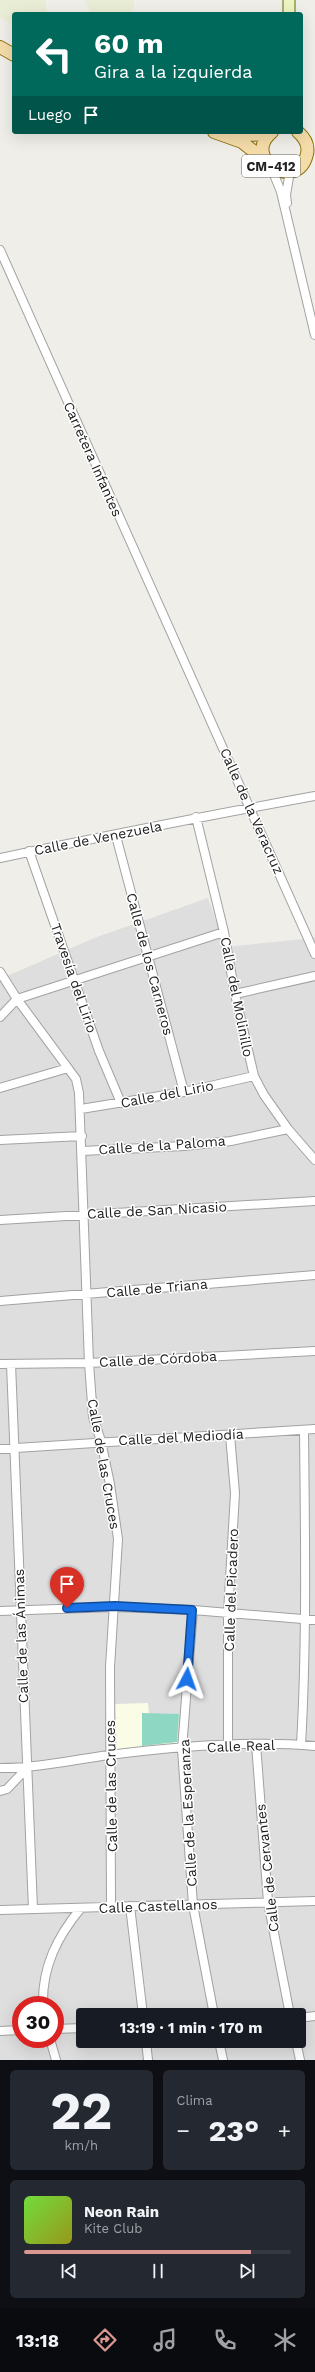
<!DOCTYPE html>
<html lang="es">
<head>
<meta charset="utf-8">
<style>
	body { margin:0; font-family:"Work Sans",sans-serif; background:#242831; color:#f1f3f6; height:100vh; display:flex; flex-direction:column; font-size:15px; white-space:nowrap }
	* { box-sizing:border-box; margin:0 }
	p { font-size:13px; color:#9ea1a6 }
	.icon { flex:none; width:22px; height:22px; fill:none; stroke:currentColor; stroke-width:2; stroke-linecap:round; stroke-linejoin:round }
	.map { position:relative; height:2060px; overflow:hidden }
	.drawer { display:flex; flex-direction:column; gap:10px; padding:10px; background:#0d0f14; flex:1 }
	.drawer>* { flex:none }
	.top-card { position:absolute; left:12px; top:12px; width:291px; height:122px; border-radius:4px; box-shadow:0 4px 16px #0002; background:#00695c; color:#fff; overflow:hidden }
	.speed { position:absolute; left:12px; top:1996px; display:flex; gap:8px; font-size:20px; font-weight:700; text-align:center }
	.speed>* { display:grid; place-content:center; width:52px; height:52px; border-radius:50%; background:#171b24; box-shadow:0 4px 16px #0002; line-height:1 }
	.speed .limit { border:6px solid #d22; background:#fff; color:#111 }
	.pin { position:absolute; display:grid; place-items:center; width:34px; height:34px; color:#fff; margin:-41px -17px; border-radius:50% 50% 50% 0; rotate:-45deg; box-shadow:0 0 4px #0007 }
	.pin .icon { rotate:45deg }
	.me { position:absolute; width:44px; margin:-22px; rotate:4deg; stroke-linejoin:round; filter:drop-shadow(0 0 3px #0008) }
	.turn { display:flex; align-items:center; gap:14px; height:84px; padding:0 16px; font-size:18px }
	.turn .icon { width:52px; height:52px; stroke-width:2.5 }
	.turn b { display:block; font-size:28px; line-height:34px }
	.then { display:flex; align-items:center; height:38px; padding:0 16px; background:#0003; gap:8px; font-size:15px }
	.big { font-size:30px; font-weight:700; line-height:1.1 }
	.drawer .widget { flex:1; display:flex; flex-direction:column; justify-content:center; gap:6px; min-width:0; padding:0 14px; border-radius:6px; background:#242831 }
	.drawer .dial { align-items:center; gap:0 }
	.dial b { font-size:52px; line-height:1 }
	.song { display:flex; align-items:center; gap:12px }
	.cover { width:48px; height:48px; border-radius:6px; background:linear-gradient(135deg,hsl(100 70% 55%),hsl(60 70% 35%)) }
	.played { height:4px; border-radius:2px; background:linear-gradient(90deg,#da9690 85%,#363941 85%) }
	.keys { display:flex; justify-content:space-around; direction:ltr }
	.heat { display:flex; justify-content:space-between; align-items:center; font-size:22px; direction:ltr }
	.drawer .tiles { flex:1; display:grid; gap:10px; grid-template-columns:1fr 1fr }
	.widget:last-child { grid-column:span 2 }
	.trip { position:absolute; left:76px; top:2008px; width:230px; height:40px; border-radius:4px; background:#171b24; box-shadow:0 4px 16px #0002; font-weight:700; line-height:40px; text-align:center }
	.menu { display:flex; height:64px; justify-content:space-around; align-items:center; background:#090b0e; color:#9ea1a6 }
	.menu .icon { width:28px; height:28px }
	.menu .active { color:#da9690 }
	.menu b { font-size:18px; color:#f1f3f6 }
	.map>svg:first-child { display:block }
</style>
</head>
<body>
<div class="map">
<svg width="315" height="2060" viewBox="0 0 315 2060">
	<rect width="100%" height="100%" fill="#f0eee8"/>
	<path fill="#dedede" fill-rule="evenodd" d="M208 898 225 947 315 938V2060H0V979L97 937ZM21 2005H55V2039H21ZM83 2015H299V2041H83Z"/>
	<path fill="#fafce5" d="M148 1703 149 1714H179L177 1745 117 1750 115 1704Z"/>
	<path fill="#e9edd5" d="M0 0H46V10L49 14H14V26L0 17Z
		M85 0H134V8L130 14H91Z"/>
	<path fill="#8ed7c3" d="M142 1713 179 1714 177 1742 142 1746Z"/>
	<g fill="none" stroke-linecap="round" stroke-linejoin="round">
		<defs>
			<path id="street" d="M271 167 281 192 315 335
				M287 203 286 195 290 171
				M0 250 315 954
				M196 817 224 932 235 994 254 1076 264 1095 288 1129 315 1160
				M116 836 184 1092
				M29 851 99 1051 121 1103
				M0 858C105 836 210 815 315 796
				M0 972 17 999 76 1079 79 1093 89 1363 93 1417 101 1441 110 1484 118 1539 110 1667 111 1901 109 1907
				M235 994 315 976
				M0 1017 17 999 224 932
				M0 1088 68 1068
				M81 1109 184 1092 254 1076
				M0 1140 82 1136
				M82 1151 184 1146 231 1141 288 1129
				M0 1220 315 1201
				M0 1301 315 1275
				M0 1364 89 1363 315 1351
				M11 1364 33 1909
				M0 1449 315 1429
				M193 1610 182 1749 193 1905 214 2015
				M0 1611 115 1607 193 1610 315 1620
				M256 1744 268 1902 290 2015
				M301 1745C307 1640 305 1535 304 1430
				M228 1746V1613L235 1493 230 1435
				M0 1768C37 1768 72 1760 109 1755 173 1747 250 1740 315 1746
				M0 1791 7 1789 27 1768
				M130 1906 143 2015
				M0 1910 315 1901
				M43 2005C42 1967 57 1937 81 1908
				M299 2018 315 2016
				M55 2029 83 2028
				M0 2031 21 2030
				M50 2039 56 2060
				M146 2041 148 2060
				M219 2041 223 2060
				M296 2041 300 2060"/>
			<path id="secondary" d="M289 14V0"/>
			<path id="primary" d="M0 47 14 55
				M214 132 242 142 266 161
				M272 132C240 158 298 194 307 154 309 145 305 138 298 132
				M230 134 269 135"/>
		</defs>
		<use href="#street" stroke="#a2a2a2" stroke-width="10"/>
		<use href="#secondary" stroke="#5b700f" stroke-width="13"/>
		<use href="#primary" stroke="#8f720e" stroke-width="14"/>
		<use href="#street" stroke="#fff" stroke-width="8"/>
		<use href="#secondary" stroke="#ecf4c2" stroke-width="11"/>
		<use href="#primary" stroke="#f4dca9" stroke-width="12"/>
	</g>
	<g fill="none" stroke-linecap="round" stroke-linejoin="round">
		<defs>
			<path id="route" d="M67 1608 115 1606 192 1610 187 1679"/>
		</defs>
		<use href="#route" stroke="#114b97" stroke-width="10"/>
		<use href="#route" stroke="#1a73e8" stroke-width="7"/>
	</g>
	<g text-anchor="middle" stroke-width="3" stroke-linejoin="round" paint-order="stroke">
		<rect fill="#fff" stroke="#646464" stroke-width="1" x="242" y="155" width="58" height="22" rx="3"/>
		<g font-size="13" font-weight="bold" fill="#212121">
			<text x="271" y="171">CM-412</text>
		</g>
		<g font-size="14" fill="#212121" stroke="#fff">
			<text transform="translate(93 459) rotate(66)" y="5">Carretera Infantes</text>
			<text transform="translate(252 811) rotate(66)" y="5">Calle de la Veracruz</text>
			<text transform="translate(98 838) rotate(-11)" y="5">Calle de Venezuela</text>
			<text transform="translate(150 964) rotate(75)" y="5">Calle de los Carneros</text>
			<text transform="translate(74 978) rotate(71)" y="5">Travesía del Lirio</text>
			<text transform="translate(237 997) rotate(79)" y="5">Calle del Molinillo</text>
			<text transform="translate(167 1094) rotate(-11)" y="5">Calle del Lirio</text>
			<text transform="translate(162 1145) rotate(-4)" y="5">Calle de la Paloma</text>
			<text transform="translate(157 1210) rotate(-3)" y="5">Calle de San Nicasio</text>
			<text transform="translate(157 1288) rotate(-5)" y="5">Calle de Triana</text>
			<text transform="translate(158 1359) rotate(-3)" y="5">Calle de Córdoba</text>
			<text transform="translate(181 1437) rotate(-3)" y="5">Calle del Mediodía</text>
			<text transform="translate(104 1464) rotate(80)" y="5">Calle de las Cruces</text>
			<text transform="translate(231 1590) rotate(-88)" y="5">Calle del Picadero</text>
			<text transform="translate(21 1636) rotate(-92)" y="5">Calle de las Ánimas</text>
			<text transform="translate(241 1746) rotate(-2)" y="5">Calle Real</text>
			<text transform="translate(111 1786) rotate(-91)" y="5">Calle de las Cruces</text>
			<text transform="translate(188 1813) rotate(-93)" y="5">Calle de la Esperanza</text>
			<text transform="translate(267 1868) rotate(-96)" y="5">Calle de Cervantes</text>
			<text transform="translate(158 1906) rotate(-2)" y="5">Calle Castellanos</text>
		</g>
	</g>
</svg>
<div class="speed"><div class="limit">30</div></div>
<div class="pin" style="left:67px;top:1608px;background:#d93025"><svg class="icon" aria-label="arrive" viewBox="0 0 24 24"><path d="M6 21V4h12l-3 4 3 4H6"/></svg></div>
<svg class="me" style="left:187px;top:1679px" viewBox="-20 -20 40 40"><path d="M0-17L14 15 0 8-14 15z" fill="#1a73e8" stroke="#fff" stroke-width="4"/></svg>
<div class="trip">13:19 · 1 min · 170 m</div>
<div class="top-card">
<div class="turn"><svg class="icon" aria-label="left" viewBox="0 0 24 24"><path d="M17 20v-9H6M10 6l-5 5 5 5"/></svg><div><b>60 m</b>Gira a la izquierda</div></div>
<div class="then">Luego<svg class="icon" aria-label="arrive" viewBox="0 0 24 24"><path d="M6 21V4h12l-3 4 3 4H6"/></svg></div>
</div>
</div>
<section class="drawer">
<div class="tiles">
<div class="widget dial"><b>22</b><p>km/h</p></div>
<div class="widget"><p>Clima</p>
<div class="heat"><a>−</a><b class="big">23°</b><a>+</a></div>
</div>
<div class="widget">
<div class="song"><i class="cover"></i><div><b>Neon Rain</b><p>Kite Club</p></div></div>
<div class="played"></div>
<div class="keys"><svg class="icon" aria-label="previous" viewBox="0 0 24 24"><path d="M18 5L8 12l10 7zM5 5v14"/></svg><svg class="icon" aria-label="pause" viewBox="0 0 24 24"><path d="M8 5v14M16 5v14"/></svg><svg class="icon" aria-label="next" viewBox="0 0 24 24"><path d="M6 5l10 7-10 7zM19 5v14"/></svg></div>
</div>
</div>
</section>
<nav class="menu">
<b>13:18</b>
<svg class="icon active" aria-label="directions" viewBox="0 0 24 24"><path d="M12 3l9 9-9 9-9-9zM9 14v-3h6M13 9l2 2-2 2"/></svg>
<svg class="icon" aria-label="music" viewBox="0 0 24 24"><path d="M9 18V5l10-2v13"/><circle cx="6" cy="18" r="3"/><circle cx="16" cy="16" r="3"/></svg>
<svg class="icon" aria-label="phone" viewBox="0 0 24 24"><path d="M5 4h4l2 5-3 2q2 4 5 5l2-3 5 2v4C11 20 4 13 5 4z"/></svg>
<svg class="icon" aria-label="climate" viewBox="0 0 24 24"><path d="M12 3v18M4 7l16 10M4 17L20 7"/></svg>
</nav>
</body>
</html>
